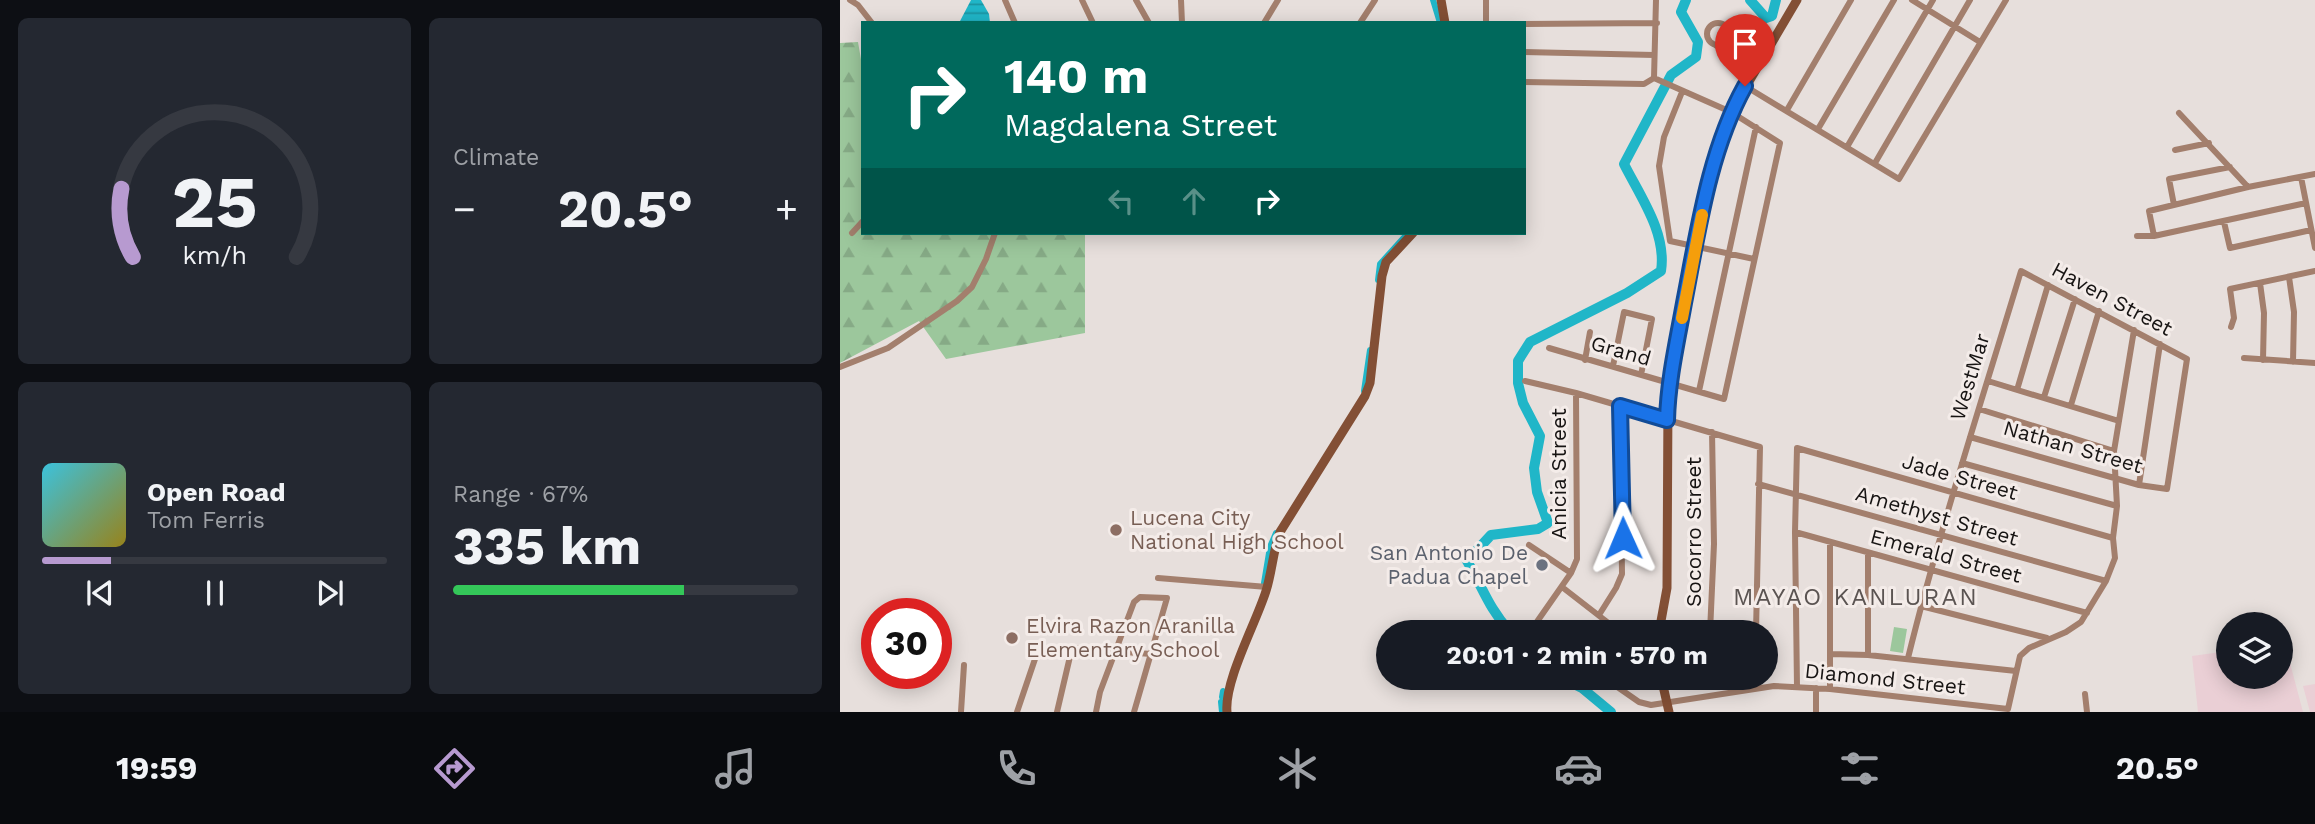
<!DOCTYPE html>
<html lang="en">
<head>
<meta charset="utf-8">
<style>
	body { margin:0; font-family:"Work Sans",sans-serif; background:#242831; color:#f1f3f6; height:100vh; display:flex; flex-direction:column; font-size:26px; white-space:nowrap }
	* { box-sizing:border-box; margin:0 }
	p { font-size:23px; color:#9ea1a6 }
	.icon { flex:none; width:38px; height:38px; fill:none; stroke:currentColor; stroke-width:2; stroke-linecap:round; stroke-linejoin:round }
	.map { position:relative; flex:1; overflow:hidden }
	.details { display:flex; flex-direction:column; gap:18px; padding:18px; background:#0d0f14; width:840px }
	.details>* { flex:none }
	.top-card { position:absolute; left:21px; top:21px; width:665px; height:214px; border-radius:0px; box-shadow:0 4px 18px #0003; background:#00695c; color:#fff; overflow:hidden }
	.buttons { position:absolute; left:1376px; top:612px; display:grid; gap:14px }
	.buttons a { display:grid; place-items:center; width:77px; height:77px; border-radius:50%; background:#171b24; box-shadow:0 4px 18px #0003; font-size:35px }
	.speed { position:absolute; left:21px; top:598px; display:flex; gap:14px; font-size:35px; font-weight:700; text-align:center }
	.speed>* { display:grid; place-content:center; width:91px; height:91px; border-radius:50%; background:#171b24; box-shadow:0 4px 18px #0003; line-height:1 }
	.speed .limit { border:10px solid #d22; background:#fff; color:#111 }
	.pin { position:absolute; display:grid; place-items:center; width:60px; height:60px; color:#fff; margin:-72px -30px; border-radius:50% 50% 50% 0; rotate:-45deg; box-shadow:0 0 7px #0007 }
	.pin .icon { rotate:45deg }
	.me { position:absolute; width:77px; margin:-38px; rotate:359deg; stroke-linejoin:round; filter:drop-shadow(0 0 5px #0008) }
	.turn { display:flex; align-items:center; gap:24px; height:147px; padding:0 28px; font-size:32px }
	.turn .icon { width:91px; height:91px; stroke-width:2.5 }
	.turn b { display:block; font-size:49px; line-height:60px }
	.lanes { display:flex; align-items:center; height:66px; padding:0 28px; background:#0003; justify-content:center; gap:35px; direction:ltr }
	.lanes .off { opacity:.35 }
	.big { font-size:52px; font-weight:700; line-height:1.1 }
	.details .widget { flex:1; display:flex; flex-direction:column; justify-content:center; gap:10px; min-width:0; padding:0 24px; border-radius:10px; background:#242831 }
	.details .dial { align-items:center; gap:0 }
	.dial svg { height:182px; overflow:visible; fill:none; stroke:#363941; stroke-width:7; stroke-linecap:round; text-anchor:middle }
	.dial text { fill:#f1f3f6; stroke:none }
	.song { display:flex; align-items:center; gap:21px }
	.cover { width:84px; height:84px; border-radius:10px; background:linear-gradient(135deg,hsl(190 70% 55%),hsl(50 70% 35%)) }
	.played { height:7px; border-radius:4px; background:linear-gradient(90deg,#b79ad0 20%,#363941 20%) }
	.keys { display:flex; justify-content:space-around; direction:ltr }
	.heat { display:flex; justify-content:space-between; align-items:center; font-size:38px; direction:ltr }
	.charge { height:10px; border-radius:5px; background:linear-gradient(90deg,#34c759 67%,#363941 0) }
	.details .tiles { flex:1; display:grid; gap:18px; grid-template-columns:repeat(2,1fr) }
	.trip { position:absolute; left:536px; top:620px; width:402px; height:70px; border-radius:35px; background:#171b24; box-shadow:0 4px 18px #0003; font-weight:700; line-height:70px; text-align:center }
	.tabs { display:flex; height:112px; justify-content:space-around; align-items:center; background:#090b0e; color:#9ea1a6 }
	.tabs .icon { width:49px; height:49px }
	.tabs .active { color:#b79ad0 }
	.tabs b { font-size:32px; color:#f1f3f6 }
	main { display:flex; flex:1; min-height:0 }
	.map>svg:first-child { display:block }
</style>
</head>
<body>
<main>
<section class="details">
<div class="tiles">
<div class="widget dial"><svg viewBox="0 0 100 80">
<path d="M14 69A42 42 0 1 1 86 69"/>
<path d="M14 69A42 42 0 0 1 9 39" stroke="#b79ad0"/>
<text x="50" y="56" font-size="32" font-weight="700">25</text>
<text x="50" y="72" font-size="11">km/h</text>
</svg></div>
<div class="widget"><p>Climate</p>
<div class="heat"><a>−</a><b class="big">20.5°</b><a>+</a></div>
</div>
<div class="widget">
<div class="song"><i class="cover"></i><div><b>Open Road</b><p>Tom Ferris</p></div></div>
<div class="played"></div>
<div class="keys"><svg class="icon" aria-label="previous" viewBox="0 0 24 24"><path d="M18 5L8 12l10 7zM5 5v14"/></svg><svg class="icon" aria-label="pause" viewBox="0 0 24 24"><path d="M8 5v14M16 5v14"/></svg><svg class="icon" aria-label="next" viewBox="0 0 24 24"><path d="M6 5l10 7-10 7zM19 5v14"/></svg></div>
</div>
<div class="widget"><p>Range · 67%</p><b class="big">335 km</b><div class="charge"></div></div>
</div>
</section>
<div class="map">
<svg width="1475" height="712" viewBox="0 0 1475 712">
	<defs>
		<pattern id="forest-firs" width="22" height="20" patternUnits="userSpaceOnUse" patternTransform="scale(1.75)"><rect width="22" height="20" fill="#9cc79c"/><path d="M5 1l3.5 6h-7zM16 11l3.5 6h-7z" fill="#86aa86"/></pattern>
		<pattern id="water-rules" width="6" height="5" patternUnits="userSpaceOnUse" patternTransform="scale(1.75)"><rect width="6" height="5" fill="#20b6c8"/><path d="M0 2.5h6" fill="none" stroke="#1b93a1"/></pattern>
	</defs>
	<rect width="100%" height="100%" fill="#e7dfdc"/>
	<path fill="#eacfd5" d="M1445 644 1463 712H1358L1352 656 1388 651V677H1440V645Z
		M1475 684V712H1470L1463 686Z"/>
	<path fill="#9cc79c" d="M1054 627 1067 629 1063 653 1050 651Z"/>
	<path fill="url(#forest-firs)" d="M18 42 23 71V233H245V333L106 359 79 321 0 363V43Z"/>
	<path fill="url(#water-rules)" d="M131 0H141L149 14 150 23H119Z"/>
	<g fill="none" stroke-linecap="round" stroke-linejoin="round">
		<path stroke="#20b6c8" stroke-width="6" d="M593 0 600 23
			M538 280 540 264 568 233
			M524 391 530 350
			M424 583 430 547 436 533
			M382 697 383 691
			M381 702 382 712"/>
		<path stroke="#20b6c8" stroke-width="10" d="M910 0 926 18 932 16 936 0
			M670 632C648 607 643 588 627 561L651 535 698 529 708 523 697 492 694 468 700 436 683 403 678 383V361L690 342 787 293 821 271C827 233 800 196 784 164L831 75 856 57 858 42 841 12 846 0
			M720 677 742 688 771 712"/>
		<path stroke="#a37f6d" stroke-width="6" d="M10 0 18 5 32 23
			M165 0 175 23
			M242 0 253 23
			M296 0 309 23
			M341 0 342 23
			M1072 0 1140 42
			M424 23 438 0
			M520 23 535 0
			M646 23V0
			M867 34a11 11 0 1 1 22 0a11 11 0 1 1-22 0Z
			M684 24 817 23
			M875 45 916 69
			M684 52 814 55
			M814 78 816 0
			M684 82 804 84 814 78
			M905 86 1059 179 1166 0
			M842 92 824 137 819 166 830 241 914 259
			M947 110 1011 0
			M1339 113 1408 187
			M978 129 1054 0
			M1007 147 1093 0
			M1335 150 1369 143
			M1035 163 1130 0
			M1461 177 1475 248
			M1334 205 1329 179 1390 167
			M1384 222 1390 248 1471 230
			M12 233 23 221
			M1297 236H1314L1466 203
			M1314 236 1309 211 1408 187 1475 174
			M1449 277 1454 312 1453 362
			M1420 283 1424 313 1423 360
			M1391 327 1394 318 1390 289 1475 271
			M709 348 884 399 940 143 891 112 814 78
			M1404 358 1475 363
			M745 360 750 332
			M773 366 784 312 812 319 801 375
			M0 367 48 348 117 301 132 287 146 259 155 233
			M685 381 736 393 920 447 916 632
			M1148 381 1279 421
			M1177 390 1208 285
			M859 391 916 127
			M1204 397 1235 299
			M1231 405 1259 311
			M1139 409 1274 451
			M1122 463 1277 506
			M918 484 1266 581
			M1299 485 1320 344
			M955 532 1247 613
			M689 545 731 573
			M1028 553V655
			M318 578 427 587
			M722 587 780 632
			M1081 606 1207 638
			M759 615 776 588 782 574 780 406
			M702 632 694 626 731 573 737 559 736 393
			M870 632 874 544 872 432
			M991 654 1028 655 1176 671
			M1068 658C1100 528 1142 400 1181 271L1347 359 1327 489 1299 485 1130 437
			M763 677 799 702 811 705 934 686 990 689 1168 709 1180 656 1189 648 1226 632 1241 622 1266 581 1275 558 1273 538 1277 506 1274 451 1294 330
			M957 687 955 532 957 448 1273 538
			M976 688V712
			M990 689V542
			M1245 694 1247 712
			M121 712 124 665
			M177 712 195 659
			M217 712 232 648 311 654
			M256 712 260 692 294 602 300 597 327 598 294 712"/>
		<path stroke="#834f35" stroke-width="9" d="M601 0 605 23
			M819 632 827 588 828 400 855 246 875 164 891 112 957 0
			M821 677 829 712
			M387 712C384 681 416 623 426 591 432 572 433 551 440 532L525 396 530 383 542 276 546 262 573 233"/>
	</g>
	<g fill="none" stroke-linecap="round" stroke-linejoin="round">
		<defs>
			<path id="route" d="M783 538 780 406 827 420C828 381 837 342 844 303 858 231 869 151 905 86"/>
		</defs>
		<use href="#route" stroke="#114b97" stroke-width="18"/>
		<use href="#route" stroke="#1a73e8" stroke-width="12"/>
		<path stroke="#f59e0b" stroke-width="12" d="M842 318 862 215"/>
	</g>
	<g fill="#8d6e63" stroke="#f4ece9" stroke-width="2.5">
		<circle cx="276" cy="530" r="7"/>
		<circle cx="172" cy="638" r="7"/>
	</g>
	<circle fill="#6b7280" stroke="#f4ece9" stroke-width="2.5" cx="702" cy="565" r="7"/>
	<g text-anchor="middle" stroke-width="6" stroke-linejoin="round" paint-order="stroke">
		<g font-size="21" fill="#171413" stroke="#f4ece9">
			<text transform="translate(1272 299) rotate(28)" y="7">Haven Street</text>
			<text transform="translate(781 351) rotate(16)" y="7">Grand</text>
			<text transform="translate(1130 377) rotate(-73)" y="7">WestMar</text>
			<text transform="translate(1233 447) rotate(16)" y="7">Nathan Street</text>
			<text transform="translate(719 474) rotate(-90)" y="7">Anicia Street</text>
			<text transform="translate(1120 477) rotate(16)" y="7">Jade Street</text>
			<text transform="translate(1097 516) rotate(16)" y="7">Amethyst Street</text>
			<text transform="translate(854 532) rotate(-90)" y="7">Socorro Street</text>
			<text transform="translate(1106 556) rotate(15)" y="7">Emerald Street</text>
			<text transform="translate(1045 679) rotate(6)" y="7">Diamond Street</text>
		</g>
		<g font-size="21" fill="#785e54" stroke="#f4ece9" text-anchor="start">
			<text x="290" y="525">Lucena City<tspan x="290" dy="24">National High School</tspan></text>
			<text x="186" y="633">Elvira Razon Aranilla<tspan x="186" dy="24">Elementary School</tspan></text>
		</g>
		<g font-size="21" fill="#5b616d" stroke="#f4ece9" text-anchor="end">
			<text x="688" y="560">San Antonio De<tspan x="688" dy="24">Padua Chapel</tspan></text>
		</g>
		<g font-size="24" letter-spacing="2" fill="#5b5452" stroke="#f4ece9">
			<text x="1016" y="605">MAYAO KANLURAN</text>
		</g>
	</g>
</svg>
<div class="buttons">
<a><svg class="icon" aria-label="layers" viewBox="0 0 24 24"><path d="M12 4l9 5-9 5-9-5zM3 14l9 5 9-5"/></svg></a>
</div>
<div class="speed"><div class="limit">30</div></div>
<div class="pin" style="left:905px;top:86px;background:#d93025"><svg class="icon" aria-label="arrive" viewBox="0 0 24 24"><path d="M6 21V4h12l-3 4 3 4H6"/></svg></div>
<svg class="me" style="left:783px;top:538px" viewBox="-20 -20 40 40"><path d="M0-17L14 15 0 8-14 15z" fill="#1a73e8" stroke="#fff" stroke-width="4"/></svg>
<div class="trip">20:01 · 2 min · 570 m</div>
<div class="top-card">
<div class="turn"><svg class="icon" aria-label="right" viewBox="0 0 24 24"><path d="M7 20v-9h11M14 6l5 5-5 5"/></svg><div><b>140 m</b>Magdalena Street</div></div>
<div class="lanes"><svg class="icon off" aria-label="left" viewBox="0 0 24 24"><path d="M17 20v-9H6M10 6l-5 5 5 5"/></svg><svg class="icon off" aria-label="ahead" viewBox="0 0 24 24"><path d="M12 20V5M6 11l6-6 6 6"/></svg><svg class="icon" aria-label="right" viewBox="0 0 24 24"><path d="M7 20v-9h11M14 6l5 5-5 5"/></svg></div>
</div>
</div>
</main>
<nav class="tabs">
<b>19:59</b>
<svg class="icon active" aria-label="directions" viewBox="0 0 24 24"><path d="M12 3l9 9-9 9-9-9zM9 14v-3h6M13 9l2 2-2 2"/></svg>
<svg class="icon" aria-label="music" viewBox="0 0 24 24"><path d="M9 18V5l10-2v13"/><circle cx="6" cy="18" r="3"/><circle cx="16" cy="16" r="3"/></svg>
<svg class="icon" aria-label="phone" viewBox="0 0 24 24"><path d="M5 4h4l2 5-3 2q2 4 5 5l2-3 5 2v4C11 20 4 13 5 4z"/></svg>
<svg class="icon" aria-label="climate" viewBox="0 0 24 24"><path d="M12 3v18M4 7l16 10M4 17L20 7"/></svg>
<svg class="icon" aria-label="car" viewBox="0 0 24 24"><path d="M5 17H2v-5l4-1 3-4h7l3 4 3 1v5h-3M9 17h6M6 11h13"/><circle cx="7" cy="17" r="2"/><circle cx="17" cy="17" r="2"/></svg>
<svg class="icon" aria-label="filters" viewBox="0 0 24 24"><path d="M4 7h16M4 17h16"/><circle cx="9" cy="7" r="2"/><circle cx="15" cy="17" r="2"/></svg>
<b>20.5°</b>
</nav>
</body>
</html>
